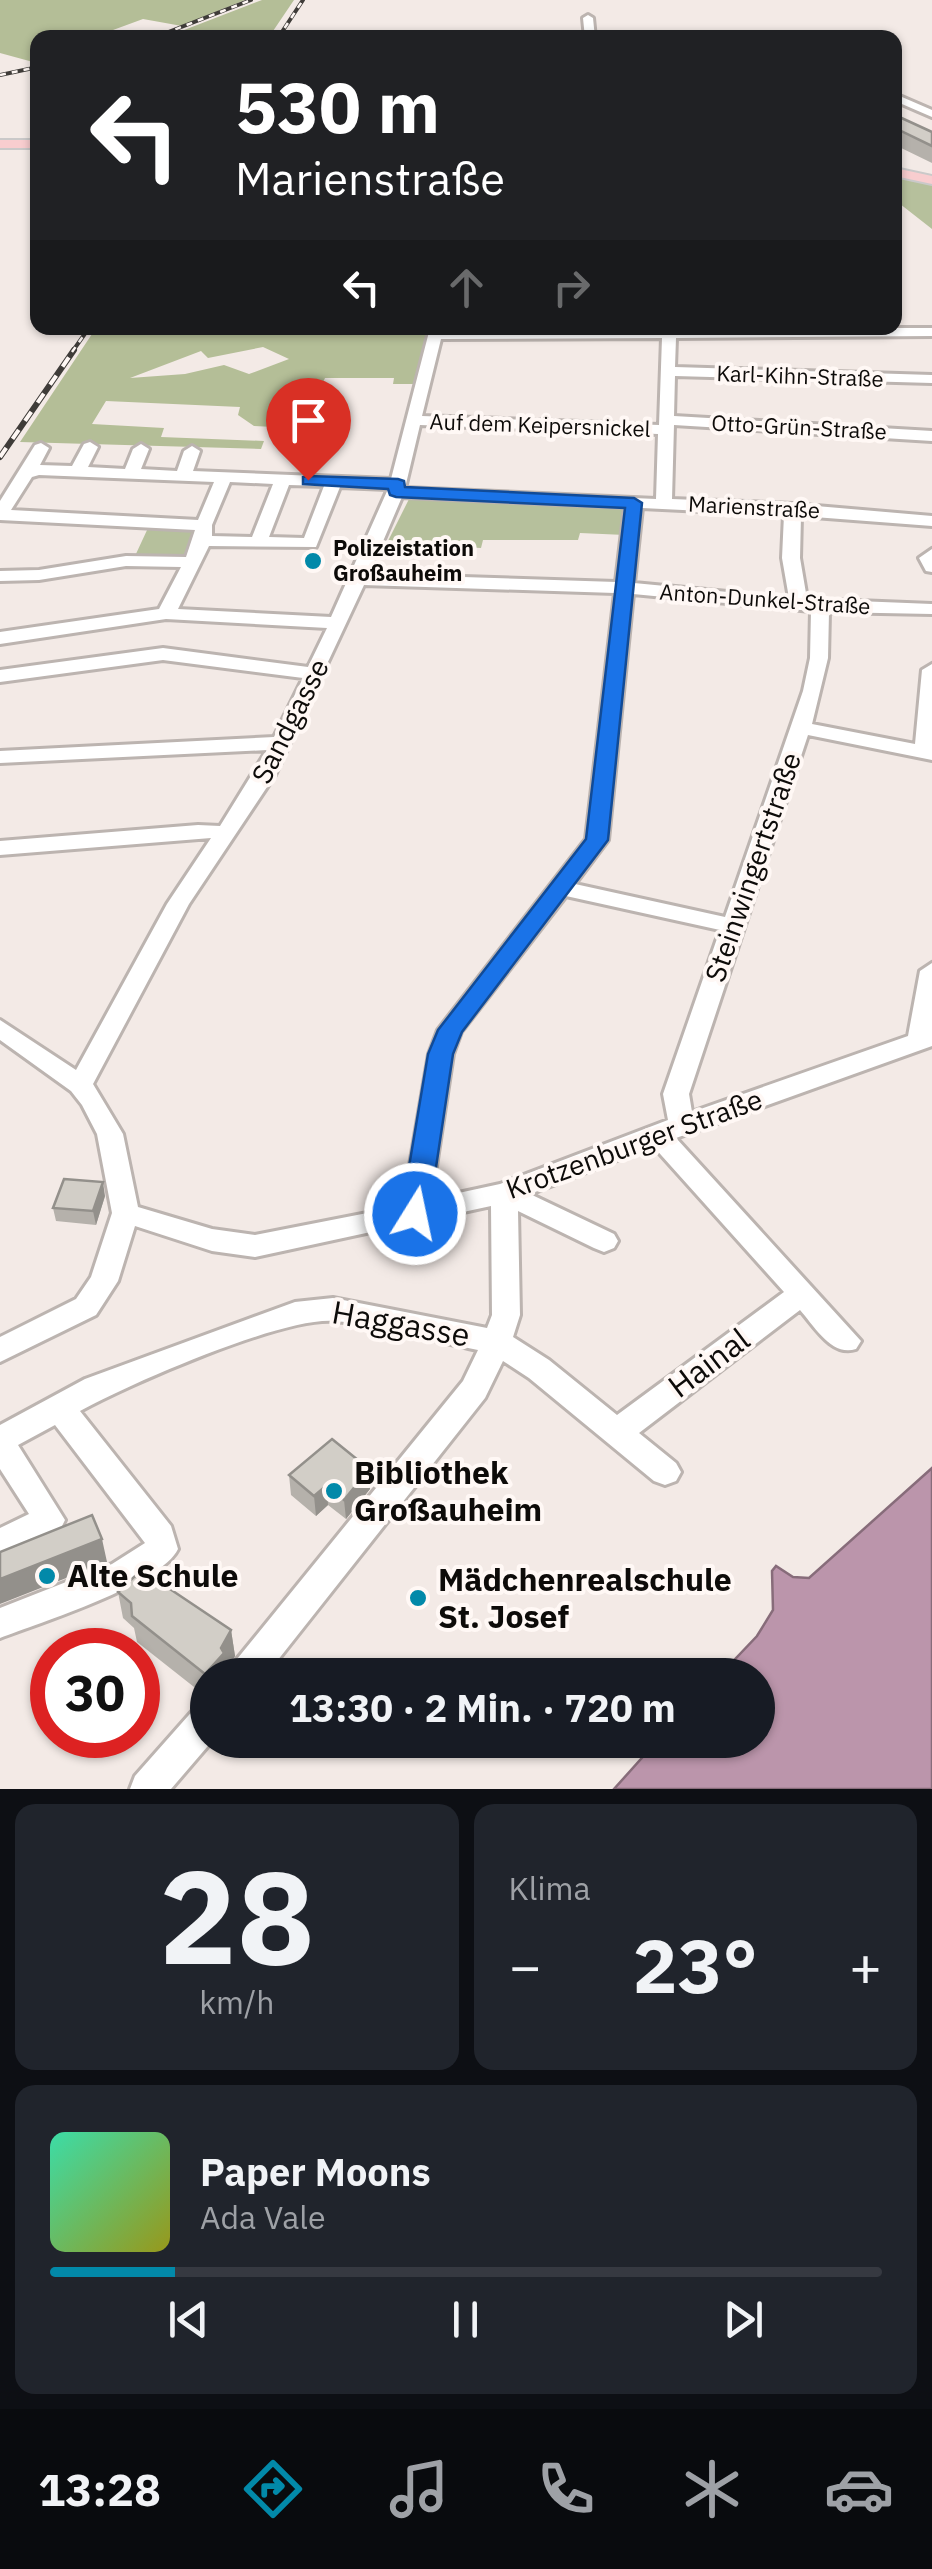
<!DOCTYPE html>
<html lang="de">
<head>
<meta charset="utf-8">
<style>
	body { margin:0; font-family:"IBM Plex Sans",sans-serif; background:#20242c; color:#f1f3f6; height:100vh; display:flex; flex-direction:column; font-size:38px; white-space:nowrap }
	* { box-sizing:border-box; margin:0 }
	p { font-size:32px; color:#9ea1a6 }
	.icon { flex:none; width:55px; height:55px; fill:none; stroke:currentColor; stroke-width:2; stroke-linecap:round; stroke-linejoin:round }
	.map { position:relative; height:1789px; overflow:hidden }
	.side { display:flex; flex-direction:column; gap:15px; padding:15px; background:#0d0f14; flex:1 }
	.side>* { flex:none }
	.guide { position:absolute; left:30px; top:30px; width:872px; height:305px; border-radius:20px; box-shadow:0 2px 8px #0004; background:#202124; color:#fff; overflow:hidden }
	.speed { position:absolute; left:30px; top:1628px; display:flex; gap:20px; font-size:50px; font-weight:700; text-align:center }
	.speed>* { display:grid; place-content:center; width:130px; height:130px; border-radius:50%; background:#171b24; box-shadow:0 2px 8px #0004; line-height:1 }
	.speed .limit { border:15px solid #d22; background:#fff; color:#111 }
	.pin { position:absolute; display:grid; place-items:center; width:85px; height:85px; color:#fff; margin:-102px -42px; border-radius:50% 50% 50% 0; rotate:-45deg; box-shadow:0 0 10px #0007 }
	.pin .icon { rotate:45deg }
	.me { position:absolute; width:110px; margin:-55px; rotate:10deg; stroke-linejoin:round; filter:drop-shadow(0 0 8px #0008) }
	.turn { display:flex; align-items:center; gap:35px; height:210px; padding:0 40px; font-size:45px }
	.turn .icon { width:130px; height:130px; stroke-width:2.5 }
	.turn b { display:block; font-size:70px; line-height:85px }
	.lanes { display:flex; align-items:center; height:95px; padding:0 40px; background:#0003; justify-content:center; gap:50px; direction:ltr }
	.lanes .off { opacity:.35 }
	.big { font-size:75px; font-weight:800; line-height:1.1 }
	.side .widget { flex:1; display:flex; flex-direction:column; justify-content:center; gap:15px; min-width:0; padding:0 35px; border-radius:20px; background:#20242c }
	.side .dial { align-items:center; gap:0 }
	.dial b { font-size:130px; line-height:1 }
	.song { display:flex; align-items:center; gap:30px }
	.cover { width:120px; height:120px; border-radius:15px; background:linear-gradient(135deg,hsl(160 70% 55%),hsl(60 70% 35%)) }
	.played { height:10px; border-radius:5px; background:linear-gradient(90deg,#0289a9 15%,#363941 15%) }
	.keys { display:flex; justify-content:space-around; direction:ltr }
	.heat { display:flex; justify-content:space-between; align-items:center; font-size:55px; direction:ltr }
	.side .tiles { flex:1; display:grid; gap:15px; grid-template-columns:1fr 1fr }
	.widget:last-child { grid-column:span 2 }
	.trip { position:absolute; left:190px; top:1658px; width:585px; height:100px; border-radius:50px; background:#171b24; box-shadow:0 2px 8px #0004; font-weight:800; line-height:100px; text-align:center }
	.dock { display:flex; height:160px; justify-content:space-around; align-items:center; background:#090b0e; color:#9ea1a6 }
	.dock .icon { width:70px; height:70px }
	.dock .active { color:#0289a9 }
	.dock b { font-size:45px; color:#f1f3f6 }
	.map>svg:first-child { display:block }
</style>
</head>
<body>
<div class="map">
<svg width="932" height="1789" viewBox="0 0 932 1789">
	<rect width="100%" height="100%" fill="#f3eae6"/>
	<path fill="#b6c09c" d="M895 176 932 185V229L895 200Z
		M410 497 623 508 627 509 625 535 580 533 578 540H483L481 548 387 543Z
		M148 528 200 529 189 558 135 556Z"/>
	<path fill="#b4be97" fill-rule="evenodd" d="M0 0H245L182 26 143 19 94 37 38 38 37 61 33 62 0 53Z
		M262 0H294L269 37H166Z
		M96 328 112 330 427 332 414 384H393L394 378H325L317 395 287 396 274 427 254 426 238 415 240 407 106 401 92 424 164 428 161 437 264 441 261 449 20 442ZM263 347 289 359 249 374 224 365 185 374 130 378 201 351 208 358Z"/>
	<path fill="#bb95ab" stroke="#876c7a" stroke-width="2.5" d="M932 1468V1789H614L658 1740H758V1675H720L757 1636 773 1610 772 1571 776 1566 793 1577 809 1578Z"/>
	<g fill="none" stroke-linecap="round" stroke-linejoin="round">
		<defs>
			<path id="minor" d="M588 15 593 18 595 38H585L583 18Z
				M895 94 932 110V117L895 101Z
				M430 328H932V336L676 338 675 367 932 375V383L675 376 674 416 932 431V441L674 425 672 499 793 504 932 516V526L801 516 800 558 807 599 932 604V614L829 612 828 658 812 724 915 744 922 670 932 664V760L808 735 689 1094 692 1112 908 1036 920 971 932 963V1046L676 1138 861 1341 856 1349C832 1357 815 1327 800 1310L639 1433 676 1463 681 1472 676 1481 665 1485 654 1481 529 1378 503 1361 485 1398 266 1675H228L233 1664 463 1381 478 1350C433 1341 380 1324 334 1321 282 1317 129 1384 80 1411L171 1526 178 1549C162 1584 39 1623 0 1638V1608L112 1564 145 1543 55 1425 18 1445 65 1520 60 1530 0 1557V1528L29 1514 0 1469V1425L85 1379 295 1302 333 1298 487 1328 492 1315 491 1206 255 1257 212 1251 135 1226 118 1281 96 1315 0 1362V1337L76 1299 91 1277 112 1213 97 1134 82 1105 71 1091 0 1040V1020L76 1070 167 904 211 838 0 855V841L198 825 220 826 267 750 0 763V751L274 737 303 678 163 660 0 682V670L163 648 308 667 327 628 166 619 0 644V632L159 609 181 567 126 566 39 580 0 581V571L39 570 126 556 186 557 195 530 0 520V501L35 445 41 443 49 448 40 465 72 466 84 444 90 442 98 447 88 467 125 469 133 449 141 444 149 449 141 469 177 471 184 451 192 446 200 451 193 471 391 479ZM662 338 659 425 422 416 441 339ZM420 425 658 434 656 499 405 488ZM39 475 214 482 198 520 11 510 32 477ZM230 482 273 484 252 537 212 536V525ZM289 485 324 486 304 538 269 537ZM340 487 388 489 331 617 178 609 209 546 316 547ZM402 497 625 507 616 582 369 574ZM642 508 784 515 782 558 789 598 634 583ZM364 585 615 593 586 839 438 1030 429 1054 403 1206 255 1235 212 1229 138 1207 123 1134 93 1084 189 904 275 775ZM633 594 811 611 810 658 803 691 725 917 575 884 608 840ZM566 896 720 930 663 1094 668 1120 500 1184 431 1199 453 1054 461 1032ZM653 1146 784 1292 617 1415 549 1360 513 1337 520 1315 518 1211 594 1248 604 1252 614 1248 618 1241 614 1234 530 1194Z
				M932 549V572L926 571 919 558Z
				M208 1703V1740H213L171 1789H130L135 1776 196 1707Z"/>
			<path id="major" d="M0 140H38V148H0Z
				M895 168 932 176V184L895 176Z"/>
		</defs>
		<use href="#minor" stroke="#bcb4b0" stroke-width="6"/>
		<use href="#major" stroke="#cac9c9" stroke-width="4"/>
		<use href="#minor" fill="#fff" fill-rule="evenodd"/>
		<use href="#major" fill="#f8cdcf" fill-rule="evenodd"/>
		<defs>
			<path id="rail-far1" d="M153 38 251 0
				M278 38 303 0
				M0 75 38 67
				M72 352 89 328"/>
			<path id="rail" d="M0 457 74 350"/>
		</defs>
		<use href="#rail-far1" stroke="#3f3c39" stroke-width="4"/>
		<use href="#rail" stroke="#3f3c39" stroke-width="6"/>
		<use href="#rail-far1" stroke="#fff8f5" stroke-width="2.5" stroke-dasharray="6" stroke-linecap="butt"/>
		<use href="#rail" stroke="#fff8f5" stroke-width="4" stroke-dasharray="11" stroke-linecap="butt"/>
	</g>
	<path fill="#b5b1ab" d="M895 115 932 132V163L895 145Z
		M105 1196 96 1225 56 1221 53 1208Z
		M369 1469 370 1489 346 1519 328 1505 316 1516 291 1495 289 1475Z
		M148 1585 231 1630 235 1656 227 1669 228 1675H208V1698L137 1642 134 1628 123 1618 118 1592Z"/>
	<path fill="#93908b" d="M103 1182 105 1196 96 1225 93 1211Z
		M369 1469 370 1489 346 1519 344 1500Z
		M327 1485 328 1505 316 1516 314 1496Z
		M102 1539 107 1562 0 1604V1579Z
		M231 1630 235 1656 227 1669 228 1675H208V1689L205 1674Z"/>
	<path fill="#d2cec7" stroke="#93908b" stroke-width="2.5" d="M895 115 932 132V146L895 128Z
		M64 1179 103 1182 93 1211 53 1208Z
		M332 1439 369 1469 344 1500 327 1485 314 1496 289 1475Z
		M92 1515 102 1539 0 1579V1552Z
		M135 1576 148 1585 161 1583 231 1630 221 1648 224 1653 205 1674 132 1616 131 1603 118 1592Z"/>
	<path fill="#1a73e8" stroke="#114b97" stroke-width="2.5" d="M308 476 398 479 404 481 405 487 634 498 642 503 608 840 462 1032 453 1054 429 1214 425 1221 415 1224 405 1221 401 1214 428 1054 438 1030 586 839 625 508 396 497 390 495 388 489 303 484V477Z"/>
	<g fill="#0289a9" stroke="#fff8f5" stroke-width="4">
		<circle cx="313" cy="561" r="10"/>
		<circle cx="334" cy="1491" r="10"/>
		<circle cx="47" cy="1576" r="10"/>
		<circle cx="418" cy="1598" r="10"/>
	</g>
	<g text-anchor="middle" stroke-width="8" stroke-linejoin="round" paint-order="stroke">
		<g font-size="22" fill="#0d0b09" stroke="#fff8f5">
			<text transform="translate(800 376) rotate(2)" y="8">Karl-Kihn-Straße</text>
			<text transform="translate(540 425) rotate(2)" y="8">Auf dem Keipersnickel</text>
			<text transform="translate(799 427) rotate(3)" y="8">Otto-Grün-Straße</text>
			<text transform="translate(754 507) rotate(3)" y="8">Marienstraße</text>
			<text transform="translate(765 599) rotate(4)" y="8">Anton-Dunkel-Straße</text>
		</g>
		<g font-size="22" font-weight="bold" fill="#0d0b09" stroke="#fff8f5" text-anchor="start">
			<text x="333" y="556">Polizeistation<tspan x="333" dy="25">Großauheim</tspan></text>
		</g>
		<g font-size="28" fill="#0d0b09" stroke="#fff8f5">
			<text transform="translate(290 721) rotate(-63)" y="10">Sandgasse</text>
			<text transform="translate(753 867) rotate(-71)" y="10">Steinwingertstraße</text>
			<text transform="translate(634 1144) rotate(-20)" y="10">Krotzenburger Straße</text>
		</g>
		<g font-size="32" fill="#0d0b09" stroke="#fff8f5">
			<text transform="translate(401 1324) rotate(10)" y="11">Haggasse</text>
			<text transform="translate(709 1363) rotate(-37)" y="11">Hainal</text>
		</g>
		<g font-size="32" font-weight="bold" fill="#0d0b09" stroke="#fff8f5" text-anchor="start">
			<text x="354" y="1484">Bibliothek<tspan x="354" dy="37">Großauheim</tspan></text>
			<text x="67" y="1587">Alte Schule</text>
			<text x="438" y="1591">Mädchenrealschule<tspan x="438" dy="37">St. Josef</tspan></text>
		</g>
	</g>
</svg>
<div class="speed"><div class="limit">30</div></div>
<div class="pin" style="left:308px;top:480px;background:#d93025"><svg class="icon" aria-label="arrive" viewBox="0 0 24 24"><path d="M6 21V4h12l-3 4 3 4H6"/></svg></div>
<svg class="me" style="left:415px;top:1214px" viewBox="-20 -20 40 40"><circle r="17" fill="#1a73e8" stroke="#fff" stroke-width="3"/><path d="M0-11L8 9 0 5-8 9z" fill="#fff"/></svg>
<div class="trip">13:30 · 2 Min. · 720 m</div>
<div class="guide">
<div class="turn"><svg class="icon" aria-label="left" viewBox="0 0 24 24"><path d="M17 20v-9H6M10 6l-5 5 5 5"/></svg><div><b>530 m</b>Marienstraße</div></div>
<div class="lanes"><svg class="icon" aria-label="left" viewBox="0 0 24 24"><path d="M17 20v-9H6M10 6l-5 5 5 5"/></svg><svg class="icon off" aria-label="ahead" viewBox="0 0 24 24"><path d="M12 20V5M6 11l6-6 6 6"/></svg><svg class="icon off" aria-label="right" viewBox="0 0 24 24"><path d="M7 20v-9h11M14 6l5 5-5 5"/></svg></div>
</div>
</div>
<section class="side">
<div class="tiles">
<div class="widget dial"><b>28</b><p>km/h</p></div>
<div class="widget"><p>Klima</p>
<div class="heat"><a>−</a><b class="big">23°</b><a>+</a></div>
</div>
<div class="widget">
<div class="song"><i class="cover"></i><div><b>Paper Moons</b><p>Ada Vale</p></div></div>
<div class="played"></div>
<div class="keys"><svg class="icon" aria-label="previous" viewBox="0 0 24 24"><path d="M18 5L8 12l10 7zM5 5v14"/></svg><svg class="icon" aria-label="pause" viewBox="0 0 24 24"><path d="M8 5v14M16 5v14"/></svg><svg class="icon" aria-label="next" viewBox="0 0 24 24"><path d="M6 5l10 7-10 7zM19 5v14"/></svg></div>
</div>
</div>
</section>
<nav class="dock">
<b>13:28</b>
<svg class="icon active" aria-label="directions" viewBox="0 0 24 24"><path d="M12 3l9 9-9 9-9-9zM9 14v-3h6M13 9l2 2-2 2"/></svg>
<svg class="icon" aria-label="music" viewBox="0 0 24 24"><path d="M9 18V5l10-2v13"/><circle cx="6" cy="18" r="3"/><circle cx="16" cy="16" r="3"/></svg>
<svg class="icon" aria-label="phone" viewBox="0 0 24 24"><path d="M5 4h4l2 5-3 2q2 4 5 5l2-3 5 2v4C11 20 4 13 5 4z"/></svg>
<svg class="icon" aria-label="climate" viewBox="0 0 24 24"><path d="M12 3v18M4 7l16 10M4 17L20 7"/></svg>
<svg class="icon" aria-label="car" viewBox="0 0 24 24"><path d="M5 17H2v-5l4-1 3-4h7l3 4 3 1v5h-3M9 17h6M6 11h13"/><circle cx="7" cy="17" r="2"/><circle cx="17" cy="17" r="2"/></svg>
</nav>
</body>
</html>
